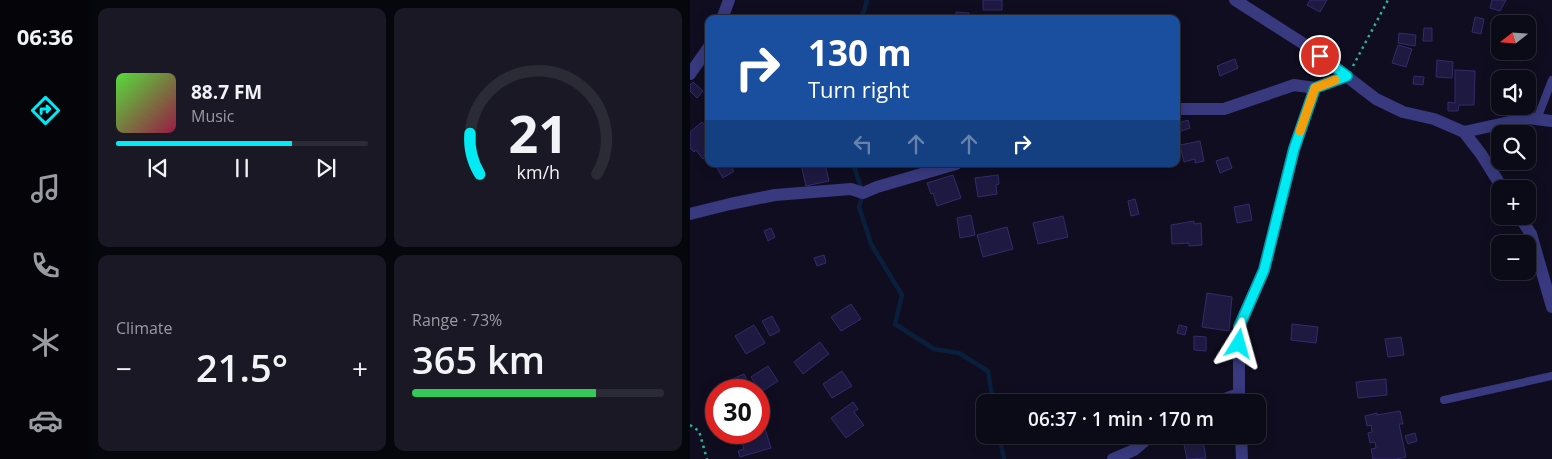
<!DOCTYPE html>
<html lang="en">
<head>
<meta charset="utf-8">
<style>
	body { margin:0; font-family:"Open Sans",sans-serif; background:#191824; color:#f1f3f6; height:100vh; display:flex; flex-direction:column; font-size:19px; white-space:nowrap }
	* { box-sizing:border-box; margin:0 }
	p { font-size:16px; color:#9a9aa1 }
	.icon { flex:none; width:28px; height:28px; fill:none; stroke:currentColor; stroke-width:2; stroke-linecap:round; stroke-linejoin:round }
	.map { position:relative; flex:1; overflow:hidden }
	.drawer { display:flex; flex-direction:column; gap:8px; padding:8px; background:#06060d; width:600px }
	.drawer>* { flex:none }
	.guide { position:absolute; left:15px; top:15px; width:475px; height:152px; border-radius:10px; box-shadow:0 2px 12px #0003,0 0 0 1px #2b2b36; background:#1a4fa0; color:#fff; overflow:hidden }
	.needle { width:32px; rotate:253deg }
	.fabs { position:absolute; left:801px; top:15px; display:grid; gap:10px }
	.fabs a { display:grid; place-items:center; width:45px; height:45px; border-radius:10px; background:#0b0a17; box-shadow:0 2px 12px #0003,0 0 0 1px #2b2b36; font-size:25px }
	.speed { position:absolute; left:15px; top:379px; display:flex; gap:10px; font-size:25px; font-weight:700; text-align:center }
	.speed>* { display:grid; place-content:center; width:65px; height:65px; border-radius:50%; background:#0b0a17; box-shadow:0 2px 12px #0003,0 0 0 1px #2b2b36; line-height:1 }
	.speed .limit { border:8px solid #d22; background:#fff; color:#111 }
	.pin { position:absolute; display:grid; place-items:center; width:42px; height:42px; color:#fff; margin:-21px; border:2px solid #fff; border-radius:50%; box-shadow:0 1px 5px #0007 }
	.me { position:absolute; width:55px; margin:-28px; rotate:8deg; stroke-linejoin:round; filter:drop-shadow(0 0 4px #0008) }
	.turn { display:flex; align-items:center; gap:18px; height:105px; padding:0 20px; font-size:22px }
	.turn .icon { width:65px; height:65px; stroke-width:2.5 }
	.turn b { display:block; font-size:35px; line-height:42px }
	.lanes { display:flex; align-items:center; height:48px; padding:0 20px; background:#0003; justify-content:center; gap:25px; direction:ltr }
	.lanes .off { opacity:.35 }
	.big { font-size:38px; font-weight:600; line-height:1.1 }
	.drawer .widget { flex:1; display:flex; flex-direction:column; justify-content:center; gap:8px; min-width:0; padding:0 18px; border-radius:10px; background:#191824 }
	.drawer .dial { align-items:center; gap:0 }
	.dial svg { height:130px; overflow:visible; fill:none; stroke:#2b2b36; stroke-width:7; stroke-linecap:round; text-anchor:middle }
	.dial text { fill:#f1f3f6; stroke:none }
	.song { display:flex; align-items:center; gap:15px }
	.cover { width:60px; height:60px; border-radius:8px; background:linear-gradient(135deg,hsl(110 70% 55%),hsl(340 70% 35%)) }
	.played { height:5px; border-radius:2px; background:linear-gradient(90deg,#02eaf4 70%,#2b2b36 70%) }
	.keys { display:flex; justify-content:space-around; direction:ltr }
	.heat { display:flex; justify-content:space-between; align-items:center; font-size:28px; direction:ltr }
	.charge { height:8px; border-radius:4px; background:linear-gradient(90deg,#34c759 73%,#2b2b36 0) }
	.drawer .tiles { flex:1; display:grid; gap:8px; grid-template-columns:repeat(2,1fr) }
	.trip { position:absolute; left:286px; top:394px; width:290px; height:50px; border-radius:10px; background:#0b0a17; box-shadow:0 2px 12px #0003,0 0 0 1px #2b2b36; font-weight:600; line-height:50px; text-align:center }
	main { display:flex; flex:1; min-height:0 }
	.dock { display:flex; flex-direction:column; width:90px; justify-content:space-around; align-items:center; background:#040409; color:#9a9aa1 }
	.dock .icon { width:35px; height:35px }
	.dock .current { color:#02eaf4 }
	.dock b { font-size:22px; color:#f1f3f6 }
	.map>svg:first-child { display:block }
</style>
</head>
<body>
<main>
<nav class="dock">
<b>06:36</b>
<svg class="icon current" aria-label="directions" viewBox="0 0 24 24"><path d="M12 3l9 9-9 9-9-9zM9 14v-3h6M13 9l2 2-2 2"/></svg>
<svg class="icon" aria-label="music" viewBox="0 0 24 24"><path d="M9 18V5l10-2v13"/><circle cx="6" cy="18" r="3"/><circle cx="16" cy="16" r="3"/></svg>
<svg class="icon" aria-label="phone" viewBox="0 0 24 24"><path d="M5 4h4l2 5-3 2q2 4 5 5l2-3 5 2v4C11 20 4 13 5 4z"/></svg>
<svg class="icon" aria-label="climate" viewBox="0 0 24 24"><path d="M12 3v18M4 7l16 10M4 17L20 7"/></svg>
<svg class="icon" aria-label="car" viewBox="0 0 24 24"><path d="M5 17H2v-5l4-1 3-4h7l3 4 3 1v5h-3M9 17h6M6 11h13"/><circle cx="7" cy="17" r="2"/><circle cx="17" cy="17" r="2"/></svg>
</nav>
<section class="drawer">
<div class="tiles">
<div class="widget">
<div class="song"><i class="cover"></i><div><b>88.7 FM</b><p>Music</p></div></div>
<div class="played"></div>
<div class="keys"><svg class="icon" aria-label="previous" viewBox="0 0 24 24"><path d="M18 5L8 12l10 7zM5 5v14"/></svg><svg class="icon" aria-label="pause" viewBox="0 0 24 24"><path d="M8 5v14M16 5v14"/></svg><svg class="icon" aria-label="next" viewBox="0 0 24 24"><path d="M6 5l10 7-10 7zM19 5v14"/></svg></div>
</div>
<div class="widget dial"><svg viewBox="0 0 100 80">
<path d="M14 69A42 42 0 1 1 86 69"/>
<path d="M14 69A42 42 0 0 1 8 44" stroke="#02eaf4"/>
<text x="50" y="56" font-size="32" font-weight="700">21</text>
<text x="50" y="72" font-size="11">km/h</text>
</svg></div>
<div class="widget"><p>Climate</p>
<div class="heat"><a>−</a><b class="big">21.5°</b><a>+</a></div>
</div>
<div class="widget"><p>Range · 73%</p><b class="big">365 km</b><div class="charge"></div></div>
</div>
</section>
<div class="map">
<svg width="862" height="459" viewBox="0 0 862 459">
	<rect width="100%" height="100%" fill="#0f0d1f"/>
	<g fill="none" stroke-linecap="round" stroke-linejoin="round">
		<path stroke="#091f3c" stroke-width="4.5" d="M169 19 174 11 177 1 176 0
			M163 164 173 193 169 207 181 244 212 295 205 324 244 349 269 353 298 371 303 402
			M309 435 314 459"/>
	</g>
	<path fill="#1e1940" stroke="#342b6c" d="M293 0H312V10H293Z
		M620 0H637L630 12 617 5Z
		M802 0H816L810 11 800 8Z
		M266 12 279 13V19H266Z
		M785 17 794 19 791 34 782 32Z
		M734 28H742V41H733Z
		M709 33 726 35 725 46 708 43Z
		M708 45 722 49 716 67 702 63Z
		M815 51H833L831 61 814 57Z
		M545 59 548 68 530 76 527 66Z
		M747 60 763 62 762 78 746 77Z
		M765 70 785 71 784 105H769L768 111H758V102L765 103Z
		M724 76 734 77 733 85 723 84Z
		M3 82 13 91 7 98 0 91V85Z
		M498 120 500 128 486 133V124Z
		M12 122 19 130 18 133 19 134V157L17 155 13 159 6 150 4 152 0 148V132Z
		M510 141 514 161 505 163V159L494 162 490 145Z
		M538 157 542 168 530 173 526 161Z
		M27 164H39L44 171 33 178 25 165Z
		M111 164H135L139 181 116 186Z
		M263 175 271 198 247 206 243 193 241 194 237 183Z
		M308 175 309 184 306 185 307 194 288 197 285 178Z
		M445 199 449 214 441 216 438 201Z
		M559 204 562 220 547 223 544 207Z
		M281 215 285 235 270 238 267 218Z
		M373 216 378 237 348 244 343 223Z
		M504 221V224L511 223 512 245 499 246V243L482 244 481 225Z
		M317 227 323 249 293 257 287 235Z
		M81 228 85 237 78 241 74 231Z
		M134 255 136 263 127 266 124 258Z
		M517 293 542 297 539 331 512 327Z
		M161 304 171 319 151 331 141 317Z
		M82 316 90 331 80 336 72 321Z
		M602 324 628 327 626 343 601 340Z
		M64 325 75 343 56 354 45 336Z
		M489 325 497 327 495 335 487 333Z
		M504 336 516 337V351L504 350Z
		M711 337 714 355 698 357 695 339Z
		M130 342 139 354 113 374 104 362Z
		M78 366 88 381 71 392 61 377Z
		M152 371 162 386 142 398 133 384Z
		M54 374 62 390H36L33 383Z
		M696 379 697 395 668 398 666 382Z
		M163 402 168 409 164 412 174 425 156 438 141 418Z
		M69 409 81 448 50 457 48 451 54 449 49 432H69Z
		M710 411 713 424H709L716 457 706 459H683L681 449 686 448 685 442 680 443 678 433 682 432 681 425 677 426 675 416 687 413V415Z
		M725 433 727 441 718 444 715 436Z
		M492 435H512L516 458 497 459Z"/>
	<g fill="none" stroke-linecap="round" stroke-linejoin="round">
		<path stroke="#2eb0a0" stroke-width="2.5" stroke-dasharray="2.5 4" stroke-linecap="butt" d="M663 66 698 0
			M0 425 9 431 17 459"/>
		<path stroke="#38397e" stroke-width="8" d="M847 119 862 80
			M754 400 862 376"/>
		<path stroke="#38397e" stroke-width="12" d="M545 0 617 46 686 99 713 112 744 119 774 132 791 154 813 189
			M32 19 39 0
			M0 74 19 47
			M486 109H534L604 85 625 88
			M774 132 838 118 862 121
			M0 214 40 204 85 195 161 189 173 193 187 187 266 164
			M829 216 841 234 862 307
			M526 402 549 394
			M549 402V327L574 270 604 149 625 88 657 76
			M551 435 552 459
			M423 459 444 450 462 435"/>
	</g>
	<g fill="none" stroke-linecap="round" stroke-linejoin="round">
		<defs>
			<path id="route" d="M549 344V327L574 270 604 149 625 88 657 76 630 56"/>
		</defs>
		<use href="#route" stroke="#01989f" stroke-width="12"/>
		<use href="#route" stroke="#02eaf4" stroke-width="9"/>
		<path stroke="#f59e0b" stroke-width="9" d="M610 131 625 88 645 80"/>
	</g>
</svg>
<div class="fabs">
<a><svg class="needle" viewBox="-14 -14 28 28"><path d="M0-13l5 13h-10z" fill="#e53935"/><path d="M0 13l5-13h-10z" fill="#9a9aa1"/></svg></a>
<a><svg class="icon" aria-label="sound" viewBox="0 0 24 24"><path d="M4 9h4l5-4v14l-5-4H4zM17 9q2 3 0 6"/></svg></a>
<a><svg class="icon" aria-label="search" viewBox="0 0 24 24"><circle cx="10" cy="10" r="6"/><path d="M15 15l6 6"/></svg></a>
<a>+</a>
<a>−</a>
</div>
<div class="speed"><div class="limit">30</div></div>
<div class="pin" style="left:630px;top:56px;background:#d93025"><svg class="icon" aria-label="arrive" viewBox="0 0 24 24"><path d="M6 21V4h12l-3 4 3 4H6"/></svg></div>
<svg class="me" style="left:549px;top:344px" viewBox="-20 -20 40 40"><path d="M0-17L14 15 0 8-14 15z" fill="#02eaf4" stroke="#fff" stroke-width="4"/></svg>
<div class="trip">06:37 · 1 min · 170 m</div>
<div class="guide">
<div class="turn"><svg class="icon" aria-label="right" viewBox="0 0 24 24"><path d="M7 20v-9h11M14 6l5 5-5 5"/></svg><div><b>130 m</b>Turn right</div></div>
<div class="lanes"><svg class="icon off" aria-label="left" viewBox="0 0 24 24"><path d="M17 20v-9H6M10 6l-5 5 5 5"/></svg><svg class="icon off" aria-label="ahead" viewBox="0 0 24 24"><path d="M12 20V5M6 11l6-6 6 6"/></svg><svg class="icon off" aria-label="ahead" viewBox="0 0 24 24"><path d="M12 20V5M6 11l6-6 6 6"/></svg><svg class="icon" aria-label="right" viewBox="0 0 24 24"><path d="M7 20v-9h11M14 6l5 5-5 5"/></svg></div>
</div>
</div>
</main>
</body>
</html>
